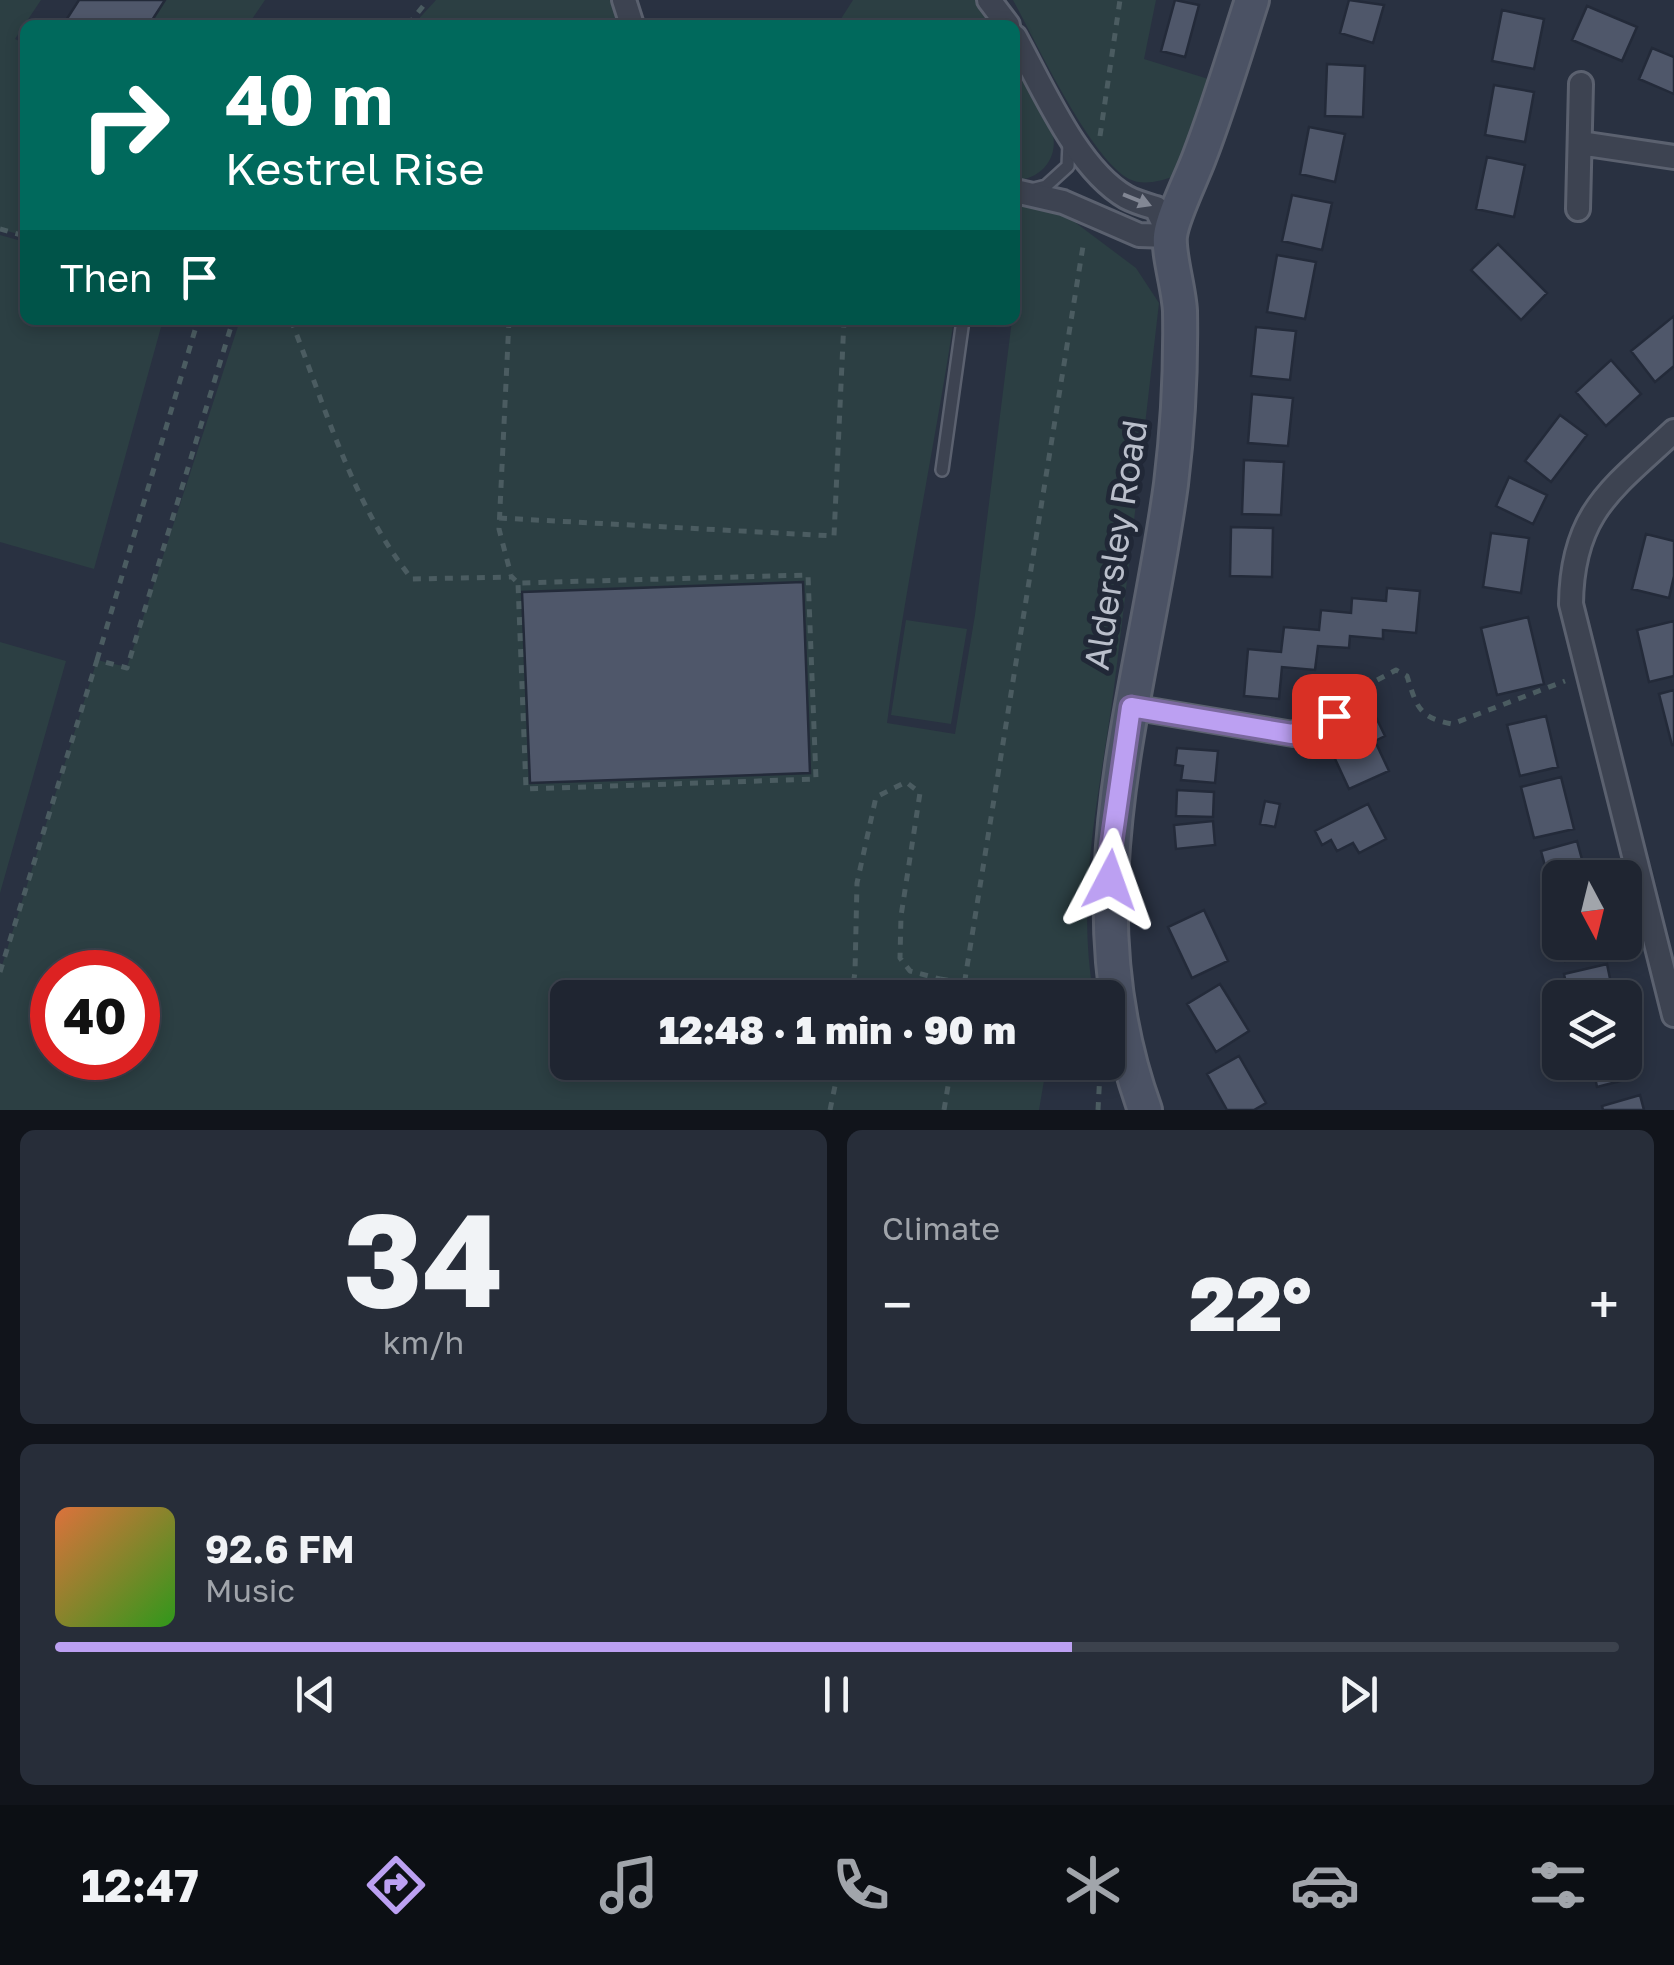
<!DOCTYPE html>
<html lang="en">
<head>
<meta charset="utf-8">
<style>
	body { margin:0; font-family:"Golos Text",sans-serif; background:#272d39; color:#f1f3f6; height:100vh; display:flex; flex-direction:column; font-size:38px; white-space:nowrap }
	* { box-sizing:border-box; margin:0 }
	p { font-size:32px; color:#a1a5ab }
	.icon { flex:none; width:55px; height:55px; fill:none; stroke:currentColor; stroke-width:2; stroke-linecap:round; stroke-linejoin:round }
	.map { position:relative; height:1110px; overflow:hidden }
	.panel { display:flex; flex-direction:column; gap:20px; padding:20px; background:#11141b; flex:1 }
	.panel>* { flex:none }
	.banner { position:absolute; left:20px; top:20px; width:1000px; height:305px; border-radius:15px; box-shadow:0 5px 15px #0003,0 0 0 2px #3c424d; background:#00695c; color:#fff; overflow:hidden }
	.needle { width:65px; rotate:173deg }
	.controls { position:absolute; left:1542px; top:860px; display:grid; gap:20px }
	.controls a { display:grid; place-items:center; width:100px; height:100px; border-radius:15px; background:#1f2531; box-shadow:0 5px 15px #0003,0 0 0 2px #3c424d; font-size:50px }
	.speed { position:absolute; left:30px; top:950px; display:flex; gap:20px; font-size:50px; font-weight:700; text-align:center }
	.speed>* { display:grid; place-content:center; width:130px; height:130px; border-radius:50%; background:#1f2531; box-shadow:0 5px 15px #0003,0 0 0 2px #3c424d; line-height:1 }
	.speed .limit { border:15px solid #d22; background:#fff; color:#111 }
	.pin { position:absolute; display:grid; place-items:center; width:85px; height:85px; color:#fff; margin:-42px; border-radius:20px; box-shadow:0 5px 15px #0006 }
	.me { position:absolute; width:110px; margin:-55px; rotate:4deg; stroke-linejoin:round; filter:drop-shadow(0 0 8px #0008) }
	.turn { display:flex; align-items:center; gap:35px; height:210px; padding:0 40px; font-size:45px }
	.turn .icon { width:130px; height:130px; stroke-width:2.5 }
	.turn b { display:block; font-size:70px; line-height:85px }
	.then { display:flex; align-items:center; height:95px; padding:0 40px; background:#0003; gap:20px; font-size:38px }
	.big { font-size:75px; font-weight:800; line-height:1.1 }
	.panel .tile { flex:1; display:flex; flex-direction:column; justify-content:center; gap:15px; min-width:0; padding:0 35px; border-radius:15px; background:#272d39 }
	.panel .dial { align-items:center; gap:0 }
	.dial b { font-size:130px; line-height:1 }
	.song { display:flex; align-items:center; gap:30px }
	.cover { width:120px; height:120px; border-radius:15px; background:linear-gradient(135deg,hsl(20 70% 55%),hsl(110 70% 35%)) }
	.played { height:10px; border-radius:5px; background:linear-gradient(90deg,#bca0f2 65%,#3c424d 65%) }
	.keys { display:flex; justify-content:space-around; direction:ltr }
	.heat { display:flex; justify-content:space-between; align-items:center; font-size:55px; direction:ltr }
	.panel .tiles { flex:1; display:grid; gap:20px; grid-template-columns:1fr 1fr }
	.tile:last-child { grid-column:span 2 }
	.trip { position:absolute; left:550px; top:980px; width:575px; height:100px; border-radius:15px; background:#1f2531; box-shadow:0 5px 15px #0003,0 0 0 2px #3c424d; font-weight:800; line-height:100px; text-align:center }
	.tabs { display:flex; height:160px; justify-content:space-around; align-items:center; background:#0c0f14; color:#a1a5ab }
	.tabs .icon { width:70px; height:70px }
	.tabs .active { color:#bca0f2 }
	.tabs b { font-size:45px; color:#f1f3f6 }
	.map>svg:first-child { display:block }
</style>
</head>
<body>
<div class="map">
<svg width="1674" height="1110" viewBox="0 0 1674 1110">
	<rect width="100%" height="100%" fill="#293141"/>
	<path fill="#2c3f43" fill-rule="evenodd" d="M0 0H41L15 39 25 44V236L0 229Z
		M165 0H265L248 25H149Z
		M436 0H611L618 25H413Z
		M853 0H985L998 25H837Z
		M1013 0H1156L1144 59 1218 82 1175 176C1161 181 1143 186 1129 179 1090 158 1036 42 1013 0Z
		M1015 57C1030 86 1073 137 1044 168 1036 176 1026 180 1015 180Z
		M1015 201 1088 215 1076 223 1136 268 1159 303C1144 432 1130 560 1114 688 1100 792 1075 893 1094 997L568 998V1062L1047 1063 1039 1110H0V972L97 660 127 667 240 320H954C933 455 905 588 887 723L955 734 975 615 1012 320H1015L1020 254 1015 253ZM52 972H138V1058H52Z
		M0 235 25 242V320H163L94 569 0 542Z
		M906 620 967 629 951 724 891 715Z
		M0 642 66 661 0 893Z"/>
	<path fill="#4f576a" stroke="#232a39" stroke-width="2.5" d="M79 0H165L149 25H63Z
		M1175 0 1199 5 1185 57 1161 51Z
		M1349 0 1384 5 1373 43 1340 33Z
		M1587 6 1637 27 1622 61 1572 40Z
		M1502 10 1544 19 1534 69 1492 61Z
		M1652 48 1674 57V94L1639 79Z
		M1327 64 1365 66 1363 117 1325 116Z
		M1494 85 1534 92 1525 142 1485 135Z
		M1309 127 1345 134 1335 182 1300 174Z
		M1487 157 1525 165 1514 217 1476 209Z
		M1292 195 1332 203 1322 250 1282 241Z
		M1498 244 1547 293 1521 320 1471 270Z
		M1277 255 1316 262 1305 319 1267 312Z
		M1674 316V366L1655 382 1631 351Z
		M1256 327 1296 331 1290 380 1251 376Z
		M1611 360 1641 394 1606 426 1576 392Z
		M1252 394 1293 398 1288 446 1248 443Z
		M1560 415 1587 435 1551 482 1525 461Z
		M1244 460 1284 462 1281 515 1242 514Z
		M1509 477 1547 495 1533 524 1496 506Z
		M1231 527 1273 528 1272 577 1230 576Z
		M1491 533 1529 538 1521 593 1483 587Z
		M1646 534 1674 541V576L1669 598 1632 589Z
		M803 582 810 773 530 783 522 592Z
		M1387 588 1420 591 1416 633 1383 630V639L1350 636 1349 648 1318 646 1315 670 1282 667 1279 699 1244 696 1248 649 1281 652 1284 627 1319 630 1321 610 1351 613 1352 598 1386 601Z
		M1528 617 1544 684 1497 695 1481 628Z
		M1674 621V676L1649 682 1637 630Z
		M1674 690V745H1672L1659 694Z
		M1373 711 1385 736 1375 741 1389 771 1349 789 1323 733Z
		M1546 716 1558 767 1520 776 1507 725Z
		M1177 748 1218 751 1215 783 1181 780 1183 766 1175 765Z
		M1561 777 1574 829 1534 838 1521 787Z
		M1177 790 1214 792 1213 817 1176 816Z
		M1265 801 1280 804 1275 827 1260 824Z
		M1368 804 1386 839 1359 853 1353 843 1337 851 1331 840 1322 845 1315 831Z
		M1213 821 1215 845 1176 849 1174 825Z
		M1577 841 1587 878H1560V898L1554 899 1541 851Z
		M1204 910 1228 961 1192 978 1168 927Z
		M1560 942H1601L1603 952 1565 961Z
		M1607 964 1614 998H1569L1564 974Z
		M1220 984 1249 1031 1216 1052 1187 1004Z
		M1625 1050 1632 1078 1597 1087 1592 1062H1625Z
		M1239 1056 1266 1103 1254 1110H1227L1207 1074Z
		M1640 1095 1644 1110H1603L1602 1106Z"/>
	<g fill="none" stroke-linecap="round" stroke-linejoin="round">
		<defs>
			<path id="lane" d="M1034 189 1046 186 1068 166 1069 143
				M942 470 963 320"/>
			<path id="street" d="M624 0 632 25
				M989 0 1008 25
				M1015 37C1042 86 1077 169 1126 197 1135 202 1146 205 1156 208L1170 236 1139 235 1063 202 1015 191
				M1580 143 1674 157
				M1578 209 1581 84
				M1674 431C1613 488 1572 512 1571 604L1674 1015
				M1131 707 1293 734 1334 716"/>
			<path id="secondary" d="M1145 1110C1067 895 1142 699 1171 484 1178 427 1181 368 1180 311 1179 289 1168 254 1170 236 1172 217 1192 177 1199 158 1219 106 1235 53 1252 0"/>
		</defs>
		<use href="#lane" stroke="#5b616f" stroke-width="16"/>
		<use href="#street" stroke="#5b616f" stroke-width="28"/>
		<use href="#secondary" stroke="#5b616f" stroke-width="38"/>
		<path stroke="#4b5c61" stroke-width="5" stroke-dasharray="8 8" stroke-linecap="butt" d="M408 25 428 0
			M1100 136 1120 0
			M0 229 25 236
			M291 320C325 406 353 506 412 579L512 577 518 583 808 575 816 779 526 789 518 583
			M509 320 499 529 511 575
			M499 518 834 536 844 320
			M97 660 198 320
			M1349 695 1396 670 1407 676C1417 707 1418 717 1452 724L1565 681
			M0 972 97 660 127 668 233 320
			M1030 994 1040 998
			M851 998 855 972 857 883 876 797 906 782 920 793 901 916 900 958 910 971 940 979
			M962 998 1084 240
			M1077 1062 1101 1073
			M830 1110 840 1062
			M944 1110 952 1062
			M1098 1110 1100 1072"/>
		<use href="#lane" stroke="#3d4351" stroke-width="11"/>
		<use href="#street" stroke="#3d4351" stroke-width="22"/>
		<use href="#secondary" stroke="#4b5264" stroke-width="32"/>
		<path stroke="#4b5c61" stroke-width="5" stroke-dasharray="8 8" stroke-linecap="butt" d="M940 979 1030 994"/>
	</g>
	<defs><path id="oneway-solid" d="M-6-.8H1V-3.2L6.5 0L1 3.2V.8H-6Z" transform="scale(2.5)"/></defs>
	<use fill="#828794" href="#oneway-solid" transform="translate(1137 200) rotate(22)"/>
	<g fill="none" stroke-linecap="round" stroke-linejoin="round">
		<defs>
			<path id="route" d="M1110 880 1111 848 1131 707 1292 734 1334 716"/>
		</defs>
		<use href="#route" stroke="#7a689d" stroke-width="25"/>
		<use href="#route" stroke="#bca0f2" stroke-width="18"/>
	</g>
	<g text-anchor="middle" stroke-width="10" stroke-linejoin="round" paint-order="stroke">
		<g font-size="35" fill="#babfcb" stroke="#212837">
			<text transform="translate(1116 545) rotate(-81)" y="12">Aldersley Road</text>
		</g>
	</g>
</svg>
<div class="controls">
<a><svg class="needle" viewBox="-14 -14 28 28"><path d="M0-13l5 13h-10z" fill="#e53935"/><path d="M0 13l5-13h-10z" fill="#a1a5ab"/></svg></a>
<a><svg class="icon" aria-label="layers" viewBox="0 0 24 24"><path d="M12 4l9 5-9 5-9-5zM3 14l9 5 9-5"/></svg></a>
</div>
<div class="speed"><div class="limit">40</div></div>
<div class="pin" style="left:1334px;top:716px;background:#d93025"><svg class="icon" aria-label="arrive" viewBox="0 0 24 24"><path d="M6 21V4h12l-3 4 3 4H6"/></svg></div>
<svg class="me" style="left:1110px;top:880px" viewBox="-20 -20 40 40"><path d="M0-17L14 15 0 8-14 15z" fill="#bca0f2" stroke="#fff" stroke-width="4"/></svg>
<div class="trip">12:48 · 1 min · 90 m</div>
<div class="banner">
<div class="turn"><svg class="icon" aria-label="right" viewBox="0 0 24 24"><path d="M7 20v-9h11M14 6l5 5-5 5"/></svg><div><b>40 m</b>Kestrel Rise</div></div>
<div class="then">Then<svg class="icon" aria-label="arrive" viewBox="0 0 24 24"><path d="M6 21V4h12l-3 4 3 4H6"/></svg></div>
</div>
</div>
<section class="panel">
<div class="tiles">
<div class="tile dial"><b>34</b><p>km/h</p></div>
<div class="tile"><p>Climate</p>
<div class="heat"><a>−</a><b class="big">22°</b><a>+</a></div>
</div>
<div class="tile">
<div class="song"><i class="cover"></i><div><b>92.6 FM</b><p>Music</p></div></div>
<div class="played"></div>
<div class="keys"><svg class="icon" aria-label="previous" viewBox="0 0 24 24"><path d="M18 5L8 12l10 7zM5 5v14"/></svg><svg class="icon" aria-label="pause" viewBox="0 0 24 24"><path d="M8 5v14M16 5v14"/></svg><svg class="icon" aria-label="next" viewBox="0 0 24 24"><path d="M6 5l10 7-10 7zM19 5v14"/></svg></div>
</div>
</div>
</section>
<nav class="tabs">
<b>12:47</b>
<svg class="icon active" aria-label="directions" viewBox="0 0 24 24"><path d="M12 3l9 9-9 9-9-9zM9 14v-3h6M13 9l2 2-2 2"/></svg>
<svg class="icon" aria-label="music" viewBox="0 0 24 24"><path d="M9 18V5l10-2v13"/><circle cx="6" cy="18" r="3"/><circle cx="16" cy="16" r="3"/></svg>
<svg class="icon" aria-label="phone" viewBox="0 0 24 24"><path d="M5 4h4l2 5-3 2q2 4 5 5l2-3 5 2v4C11 20 4 13 5 4z"/></svg>
<svg class="icon" aria-label="climate" viewBox="0 0 24 24"><path d="M12 3v18M4 7l16 10M4 17L20 7"/></svg>
<svg class="icon" aria-label="car" viewBox="0 0 24 24"><path d="M5 17H2v-5l4-1 3-4h7l3 4 3 1v5h-3M9 17h6M6 11h13"/><circle cx="7" cy="17" r="2"/><circle cx="17" cy="17" r="2"/></svg>
<svg class="icon" aria-label="filters" viewBox="0 0 24 24"><path d="M4 7h16M4 17h16"/><circle cx="9" cy="7" r="2"/><circle cx="15" cy="17" r="2"/></svg>
</nav>
</body>
</html>
